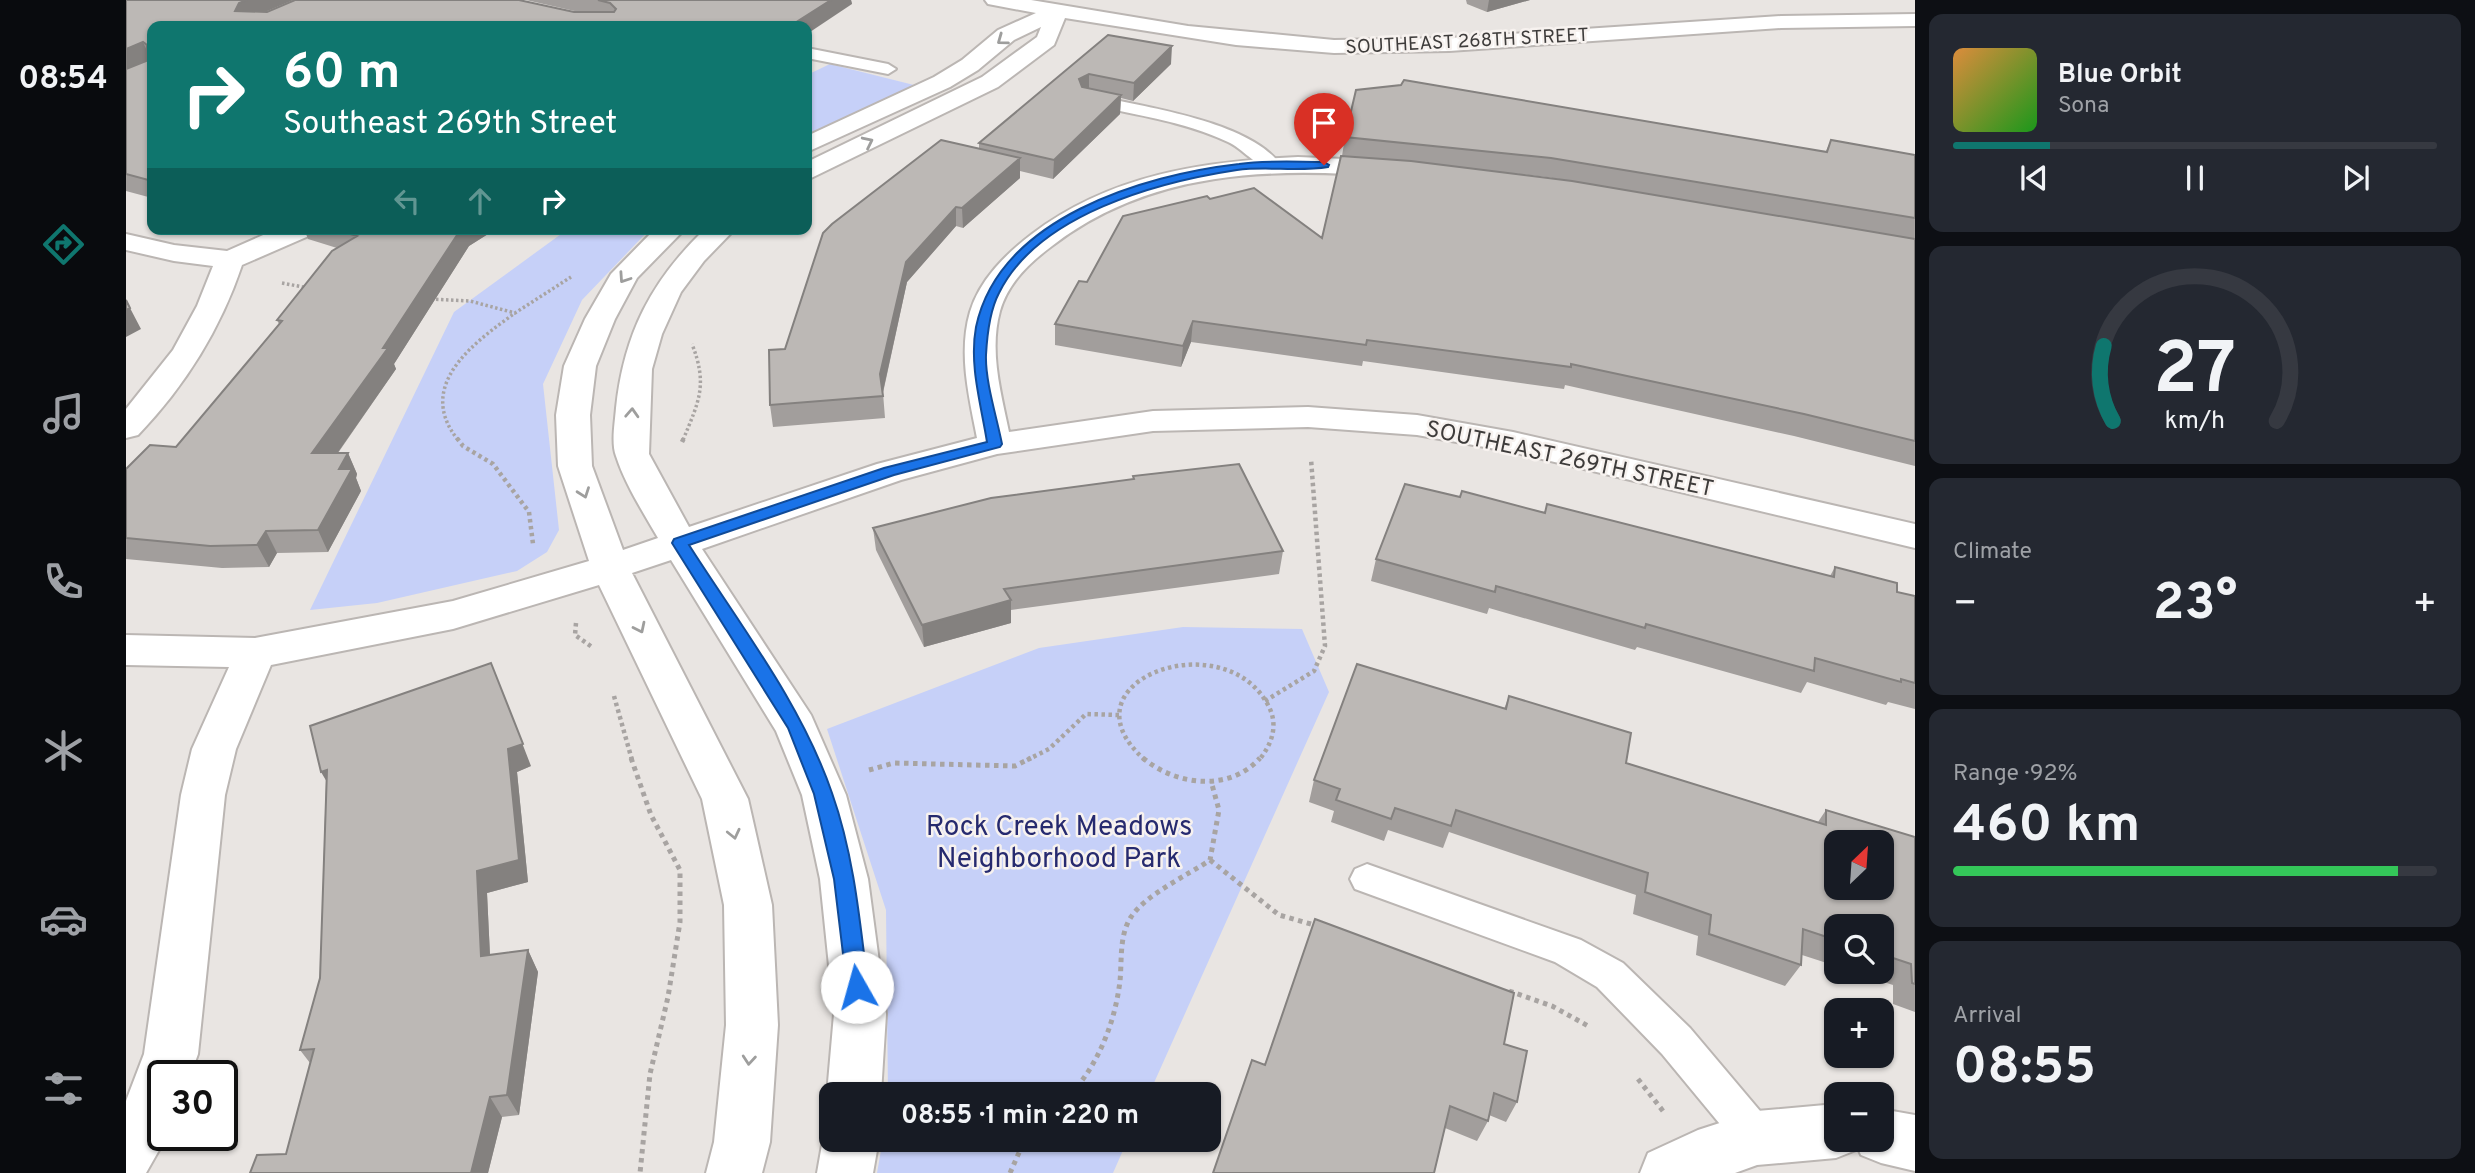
<!DOCTYPE html>
<html lang="en">
<head>
<meta charset="utf-8">
<style>
	body { margin:0; font-family:Overpass,sans-serif; background:#242831; color:#f1f3f6; height:100vh; display:flex; flex-direction:column; font-size:26px; white-space:nowrap }
	* { box-sizing:border-box; margin:0 }
	p { font-size:23px; color:#9ea1a6 }
	.icon { flex:none; width:38px; height:38px; fill:none; stroke:currentColor; stroke-width:2; stroke-linecap:round; stroke-linejoin:round }
	.map { position:relative; flex:1; overflow:hidden }
	.details { display:flex; flex-direction:column; gap:14px; padding:14px; background:#0d0f14; width:560px }
	.details>* { flex:none }
	.guide { position:absolute; left:21px; top:21px; width:665px; height:214px; border-radius:14px; box-shadow:0 2px 5px #0004; background:#0f766e; color:#fff; overflow:hidden }
	.needle { width:46px; rotate:25deg }
	.controls { position:absolute; left:1698px; top:830px; display:grid; gap:14px }
	.controls a { display:grid; place-items:center; width:70px; height:70px; border-radius:14px; background:#171b24; box-shadow:0 2px 5px #0004; font-size:35px }
	.speed { position:absolute; left:21px; top:1060px; display:flex; gap:14px; font-size:35px; font-weight:700; text-align:center }
	.speed>* { display:grid; place-content:center; width:91px; height:91px; border-radius:50%; background:#171b24; box-shadow:0 2px 5px #0004; line-height:1 }
	.speed .limit { border:4px solid #111; border-radius:10px; background:#fff; color:#111 }
	.pin { position:absolute; display:grid; place-items:center; width:60px; height:60px; color:#fff; margin:-72px -30px; border-radius:50% 50% 50% 0; rotate:-45deg; box-shadow:0 0 7px #0007 }
	.pin .icon { rotate:45deg }
	.me { position:absolute; width:77px; margin:-38px; rotate:353deg; stroke-linejoin:round; filter:drop-shadow(0 0 5px #0008) }
	.turn { display:flex; align-items:center; gap:24px; height:147px; padding:0 21px; font-size:32px }
	.turn .icon { width:91px; height:91px; stroke-width:2.5 }
	.turn b { display:block; font-size:49px; line-height:60px }
	.lanes { display:flex; align-items:center; height:66px; padding:0 21px; background:#0003; justify-content:center; gap:35px; direction:ltr }
	.lanes .off { opacity:.35 }
	.big { font-size:52px; font-weight:700; line-height:1.1 }
	.details .widget { flex:1; display:flex; flex-direction:column; justify-content:center; gap:10px; min-width:0; padding:0 24px; border-radius:14px; background:#242831 }
	.details .dial { align-items:center; gap:0 }
	.dial svg { height:182px; overflow:visible; fill:none; stroke:#363941; stroke-width:7; stroke-linecap:round; text-anchor:middle }
	.dial text { fill:#f1f3f6; stroke:none }
	.song { display:flex; align-items:center; gap:21px }
	.cover { width:84px; height:84px; border-radius:10px; background:linear-gradient(135deg,hsl(30 70% 55%),hsl(120 70% 35%)) }
	.played { height:7px; border-radius:4px; background:linear-gradient(90deg,#0f766e 20%,#363941 20%) }
	.keys { display:flex; justify-content:space-around; direction:ltr }
	.heat { display:flex; justify-content:space-between; align-items:center; font-size:38px; direction:ltr }
	.charge { height:10px; border-radius:5px; background:linear-gradient(90deg,#34c759 92%,#363941 0) }
	.trip { position:absolute; left:693px; top:1082px; width:402px; height:70px; border-radius:14px; background:#171b24; box-shadow:0 2px 5px #0004; font-weight:700; line-height:70px; text-align:center }
	main { display:flex; flex:1; min-height:0 }
	.tabs { display:flex; flex-direction:column; width:126px; justify-content:space-around; align-items:center; background:#090b0e; color:#9ea1a6 }
	.tabs .icon { width:49px; height:49px }
	.tabs .selected { color:#0f766e }
	.tabs b { font-size:32px; color:#f1f3f6 }
	.map>svg:first-child { display:block }
</style>
</head>
<body>
<main>
<nav class="tabs">
<b>08:54</b>
<svg class="icon selected" aria-label="directions" viewBox="0 0 24 24"><path d="M12 3l9 9-9 9-9-9zM9 14v-3h6M13 9l2 2-2 2"/></svg>
<svg class="icon" aria-label="music" viewBox="0 0 24 24"><path d="M9 18V5l10-2v13"/><circle cx="6" cy="18" r="3"/><circle cx="16" cy="16" r="3"/></svg>
<svg class="icon" aria-label="phone" viewBox="0 0 24 24"><path d="M5 4h4l2 5-3 2q2 4 5 5l2-3 5 2v4C11 20 4 13 5 4z"/></svg>
<svg class="icon" aria-label="climate" viewBox="0 0 24 24"><path d="M12 3v18M4 7l16 10M4 17L20 7"/></svg>
<svg class="icon" aria-label="car" viewBox="0 0 24 24"><path d="M5 17H2v-5l4-1 3-4h7l3 4 3 1v5h-3M9 17h6M6 11h13"/><circle cx="7" cy="17" r="2"/><circle cx="17" cy="17" r="2"/></svg>
<svg class="icon" aria-label="filters" viewBox="0 0 24 24"><path d="M4 7h16M4 17h16"/><circle cx="9" cy="7" r="2"/><circle cx="15" cy="17" r="2"/></svg>
</nav>
<div class="map">
<svg width="1789" height="1173" viewBox="0 0 1789 1173">
	<rect width="100%" height="100%" fill="#e9e5e2"/>
	<path fill="#c6d0f8" d="M704 64 792 86 681 136V75Z
		M442 229H524L456 300 417 384 433 530 421 552 391 571 251 603 184 610 328 312Z
		M1057 627 1176 629 1203 692 1023 1094H762L760 910 701 729 913 648Z
		M757 1139H1002L987 1173H751Z"/>
	<g fill="none" stroke-linecap="round" stroke-linejoin="round">
		<defs>
			<path id="service" d="M681 48 762 64 770 69 762 74 681 58Z
				M962 94C1016 107 1122 120 1155 165L1153 169C1135 173 1118 149 1102 142 1058 121 1004 114 956 103L954 99Z
				M1241 864 1455 940 1497 963 1564 1028 1645 1124 1651 1138 1645 1152 1631 1158 1617 1152 1536 1054 1471 987 1429 962 1229 889 1224 879 1229 869Z"/>
			<path id="minor" d="M859 0H905L1062 26 1208 40 1323 38 1655 16 1789 14V26L1655 28 1323 51 1208 53 1110 45 939 18 928 45 872 87 681 180V162L856 77 911 37 915 27 888 40 852 70 824 87 681 152V136L808 77 836 60 872 30 910 13 862 4Z
				M1172 157 1265 161 1274 164 1278 169 1274 174 1265 177C1146 167 1024 170 926 246 903 263 882 283 874 311 863 351 875 393 883 432L1027 411 1182 407 1291 415 1387 432 1789 524V548L1387 452 1291 435 1182 427 1027 431 871 454 775 480 576 549 685 715 720 795 742 879 760 1014 755 1094H705V1104L701 1094 708 1014 694 879 676 795 650 731 545 560 506 573 622 799 646 905 652 1025 644 1142 636 1173H580L588 1142 600 1025 598 905 576 799 473 585 327 629 145 665 110 749 99 795 72 1054 64 1076H37V1136H41L20 1173H0V1101L18 1054 55 795 66 749 103 667 0 665V635L129 638 327 601 463 561 432 466 430 415 438 366 459 319 485 274 529 229H559L511 278 489 319 470 366 464 415 466 466 497 550 532 538C517 512 499 484 490 456 485 443 489 422 490 408 498 334 525 281 579 229H609L578 261 555 292 536 334 526 369 523 454 563 527 751 464 851 438C843 397 832 353 844 312 854 279 880 254 906 234 984 175 1077 161 1172 157Z
				M151 229H189L185 235 116 265C94 330 59 386 12 435L0 438V409L47 350 71 306 87 266 48 261 0 250V234L48 245 101 251Z
				M1710 1104V1139H1755V1109L1789 1115V1171L1755 1163 1735 1155 1731 1146 1730 1150 1710 1158 1631 1165 1609 1173H1514L1522 1153 1572 1130 1631 1111Z
				M705 1120V1139H753L747 1173H691L697 1139Z"/>
		</defs>
		<use href="#service" stroke="#bbb6b3" stroke-width="4"/>
		<use href="#minor" stroke="#bbb6b3" stroke-width="4"/>
		<path stroke="#a8a4a2" stroke-width="3.5" stroke-dasharray="2.5 2.5" stroke-linecap="butt" d="M156 283 182 288
			M305 299 344 301 389 313 445 277
			M332 440C288 385 349 342 389 313
			M557 440C573 401 582 385 566 344"/>
		<path stroke="#a8a4a2" stroke-width="4.5" stroke-dasharray="3.5 3.5" stroke-linecap="butt" d="M331 438 337 446 367 464 403 512 407 544
			M556 442 558 438
			M450 623 449 635 466 647
			M488 696 506 760
			M1139 701 1188 671 1199 646 1185 459
			M901 760 923 749 960 714 993 715
			M1019 760C930 682 1097 621 1142 705 1153 725 1146 744 1133 760"/>
		<path stroke="#a8a4a2" stroke-width="5" stroke-dasharray="4.5 4.5" stroke-linecap="butt" d="M505 758 525 815 554 870V922L542 997 524 1074 514 1173
			M1017 758C1050 786 1104 792 1134 758
			M743 770 768 763 889 766 905 758
			M1084 860 1153 915 1192 926
			M1383 991 1426 1006 1464 1027
			M1512 1079 1537 1111
			M945 1094C973 1063 989 1022 994 981 996 961 993 935 1005 917 1019 895 1062 875 1084 860L1093 810 1085 781
			M884 1173 899 1139"/>
		<use href="#service" fill="#fff" fill-rule="evenodd"/>
		<use href="#minor" fill="#fff" fill-rule="evenodd"/>
	</g>
	<path fill="#a29e9c" fill-rule="evenodd" d="M0 0H167L139 12H453L400 0H725L726 4 26 26V198L0 191Z
		M1340 0H1404L1361 12 1341 4Z
		M982 35 1045 64 1007 101 995 98 994 114 927 179 894 171V178L837 228 830 226 781 282 757 393 759 418 647 427 644 405 853 149V143Z
		M1219 137 1700 151 1705 140 1789 155V466L1668 436 1439 385 1438 389 1237 361 1236 366 1065 342 1055 367 929 345V324L961 282 1084 199 1196 238 1234 158 1216 156ZM1376 172 1420 177 1453 182Z
		M178 229H370L343 246 268 364 270 369 212 453H222L231 474 230 478 235 491 202 552 151 553 143 567 96 568 0 559V469L50 447 153 324 151 320 211 248 182 239Z
		M1007 476 1157 551 1153 574 885 610V623L798 647 750 550 747 528 1007 479Z
		M1334 497 1419 512 1421 504 1704 576 1709 567 1771 592 1789 596V709L1762 702 1760 705 1681 682 1675 693 1511 647 1509 650 1363 608 1361 614 1245 581 1250 559Z
		M1383 696 1500 763 1692 822 1700 810 1789 837V1012L1767 1004V985L1724 971H1755V926H1710V966L1676 955 1675 965 1659 986 1570 955 1572 936 1507 914 1510 895 1323 832 1317 848 1262 830 1258 841 1205 822 1208 811 1183 802 1188 780 1378 709Z
		M405 766 391 772 402 882 361 893 364 955 402 950 412 972 393 1115 376 1117 362 1173H124L160 1154 184 1063 174 1050 194 978 200 781Z
		M1378 1044 1391 1102 1380 1122 1363 1115 1362 1121 1351 1141 1319 1128 1308 1173 1139 1065Z"/>
	<path fill="#84817f" d="M121 0H167L120 20 109 11 113 3Z
		M705 0H725L726 4 681 34V26H664Z
		M1363 0H1404L1361 12Z
		M17 42 25 60 0 70V49Z
		M1046 46 1045 64 1007 101 1008 83Z
		M963 74V91L953 97V79Z
		M995 95 994 114 927 179 928 160Z
		M894 158V178L837 228 836 208Z
		M830 207V226L781 282 756 396 754 374 780 262Z
		M335 229H370L343 246 268 364 270 369 196 475 186 453Z
		M4 308 15 329 0 337V310Z
		M1067 321 1065 342 1055 367 1057 346Z
		M222 453 231 474 230 478 235 491 202 552 192 530 213 469Z
		M140 531 151 553 143 567 131 545Z
		M885 600V623L798 647 796 625Z
		M365 663 405 766 391 772 402 882 361 893 365 977 355 956 351 871 382 749Z
		M201 770 208 794 195 772Z
		M402 950 412 972 393 1115 381 1095Z
		M364 1097 376 1117 362 1173H345Z"/>
	<path fill="#bcb8b5" stroke="#84817f" stroke-width="2" fill-rule="evenodd" d="M0 0H121L113 3 109 11 141 12 169 0H393L448 12H488L490 9 484 3 472 0H705L664 26H26V181L0 174V69L20 61 21 45 17 42 0 49Z
		M982 35 1046 46 1008 83 963 74 953 79 956 87 995 95 928 160 853 143Z
		M1278 80 1701 152 1705 140 1789 155V218L1425 158 1219 137 1230 90 1275 85Z
		M815 140 894 158 836 208 830 207 780 262 754 374 757 396 644 405 643 350 659 349 697 233 706 224Z
		M1215 156 1285 161 1446 181 1789 239V441L1678 414 1445 364V367L1241 340 1240 345 1067 321 1057 346 929 324 953 281 961 282 997 216 1081 196 1084 199 1128 188 1196 238Z
		M208 229H335L257 348H262L186 453H222L213 469H226L192 530 140 531 131 545 84 546 0 538V469L24 445 50 447 156 321 151 320 206 251 231 236Z
		M0 300 4 308 0 310Z
		M1113 464 1157 551 878 589 885 600 796 625 747 528 865 498 1008 479 1007 476Z
		M1279 484 1334 497 1336 491 1419 513 1421 504 1708 577 1709 567 1771 583V592L1789 596V683L1775 679V682L1689 658 1688 671 1520 624 1519 628 1370 586 1369 592 1250 559Z
		M365 663 397 744 382 749 393 860 351 871 355 956 402 950 381 1095 364 1097 345 1173H124L131 1155 160 1154 188 1049 174 1050 194 978 201 770 195 772 184 726Z
		M1231 664 1380 709 1383 696 1505 733 1500 763 1700 825V810L1789 837V984L1786 983 1785 964 1755 954V926H1710V940L1677 929 1675 965 1583 934 1585 915 1519 892 1522 873 1330 810 1325 826 1269 808 1265 819 1210 800 1214 789 1188 780ZM1710 842H1755V887H1710Z
		M1189 919 1388 993 1378 1044 1401 1051 1391 1102 1368 1093 1362 1121 1324 1106 1308 1173H1087L1126 1060 1139 1065Z"/>
	<defs><path id="oneway-chevron" d="M-2-3.5L2.5 0L-2 3.5" fill="none" stroke-width="1.6" stroke-linecap="round" stroke-linejoin="round" transform="scale(1.75)"/></defs>
	<g stroke="#9e9e9d">
		<use href="#oneway-chevron" transform="translate(876 40) rotate(144)"/>
		<use href="#oneway-chevron" transform="translate(742 142) rotate(-26)"/>
		<use href="#oneway-chevron" transform="translate(498 278) rotate(124)"/>
		<use href="#oneway-chevron" transform="translate(506 413) rotate(-87)"/>
		<use href="#oneway-chevron" transform="translate(458 493) rotate(70)"/>
		<use href="#oneway-chevron" transform="translate(514 628) rotate(64)"/>
		<use href="#oneway-chevron" transform="translate(608 834) rotate(77)"/>
		<use href="#oneway-chevron" transform="translate(623 1060) rotate(95)"/>
	</g>
	<path fill="#1a73e8" stroke="#114b97" stroke-width="2" d="M1198 162 1203 165 1202 167C1172 172 1141 166 1111 170 1032 182 912 214 873 293 864 310 861 336 860 355 859 381 871 418 876 444L874 447 768 475 563 545C614 625 675 703 706 793 728 855 734 922 742 987L739 994 731 997 724 994 721 987 708 879 688 794 662 728 546 543 548 539 758 468 861 442C855 404 843 365 850 327 873 218 1017 175 1113 164 1141 160 1170 162 1198 162Z"/>
	<g text-anchor="middle" stroke-width="5" stroke-linejoin="round" paint-order="stroke">
		<g font-size="19" fill="#3e3c3b" stroke="#f7f2ef">
			<text transform="translate(1341 40) rotate(-3)" y="7">SOUTHEAST 268TH STREET</text>
		</g>
		<g font-size="23" fill="#3e3c3b" stroke="#f7f2ef">
			<text transform="translate(1444 458) rotate(12)" y="8">SOUTHEAST 269TH STREET</text>
		</g>
		<g font-size="28" fill="#262a6f" stroke="#f7f2ef">
			<text x="933" y="835">Rock Creek Meadows<tspan x="933" dy="32">Neighborhood Park</tspan></text>
		</g>
	</g>
</svg>
<div class="controls">
<a><svg class="needle" viewBox="-14 -14 28 28"><path d="M0-13l5 13h-10z" fill="#e53935"/><path d="M0 13l5-13h-10z" fill="#9ea1a6"/></svg></a>
<a><svg class="icon" aria-label="search" viewBox="0 0 24 24"><circle cx="10" cy="10" r="6"/><path d="M15 15l6 6"/></svg></a>
<a>+</a>
<a>−</a>
</div>
<div class="speed"><div class="limit">30</div></div>
<div class="pin" style="left:1198px;top:165px;background:#d93025"><svg class="icon" aria-label="arrive" viewBox="0 0 24 24"><path d="M6 21V4h12l-3 4 3 4H6"/></svg></div>
<svg class="me" style="left:731px;top:987px" viewBox="-20 -20 40 40"><circle r="19" fill="#fff"/><path d="M0-13L10 11 0 6-10 11z" fill="#1a73e8"/></svg>
<div class="trip">08:55 · 1 min · 220 m</div>
<div class="guide">
<div class="turn"><svg class="icon" aria-label="right" viewBox="0 0 24 24"><path d="M7 20v-9h11M14 6l5 5-5 5"/></svg><div><b>60 m</b>Southeast 269th Street</div></div>
<div class="lanes"><svg class="icon off" aria-label="left" viewBox="0 0 24 24"><path d="M17 20v-9H6M10 6l-5 5 5 5"/></svg><svg class="icon off" aria-label="ahead" viewBox="0 0 24 24"><path d="M12 20V5M6 11l6-6 6 6"/></svg><svg class="icon" aria-label="right" viewBox="0 0 24 24"><path d="M7 20v-9h11M14 6l5 5-5 5"/></svg></div>
</div>
</div>
<section class="details">
<div class="widget">
<div class="song"><i class="cover"></i><div><b>Blue Orbit</b><p>Sona</p></div></div>
<div class="played"></div>
<div class="keys"><svg class="icon" aria-label="previous" viewBox="0 0 24 24"><path d="M18 5L8 12l10 7zM5 5v14"/></svg><svg class="icon" aria-label="pause" viewBox="0 0 24 24"><path d="M8 5v14M16 5v14"/></svg><svg class="icon" aria-label="next" viewBox="0 0 24 24"><path d="M6 5l10 7-10 7zM19 5v14"/></svg></div>
</div>
<div class="widget dial"><svg viewBox="0 0 100 80">
<path d="M14 69A42 42 0 1 1 86 69"/>
<path d="M14 69A42 42 0 0 1 10 36" stroke="#0f766e"/>
<text x="50" y="56" font-size="32" font-weight="700">27</text>
<text x="50" y="72" font-size="11">km/h</text>
</svg></div>
<div class="widget"><p>Climate</p>
<div class="heat"><a>−</a><b class="big">23°</b><a>+</a></div>
</div>
<div class="widget"><p>Range · 92%</p><b class="big">460 km</b><div class="charge"></div></div>
<div class="widget"><p>Arrival</p><b class="big">08:55</b></div>
</section>
</main>
</body>
</html>
